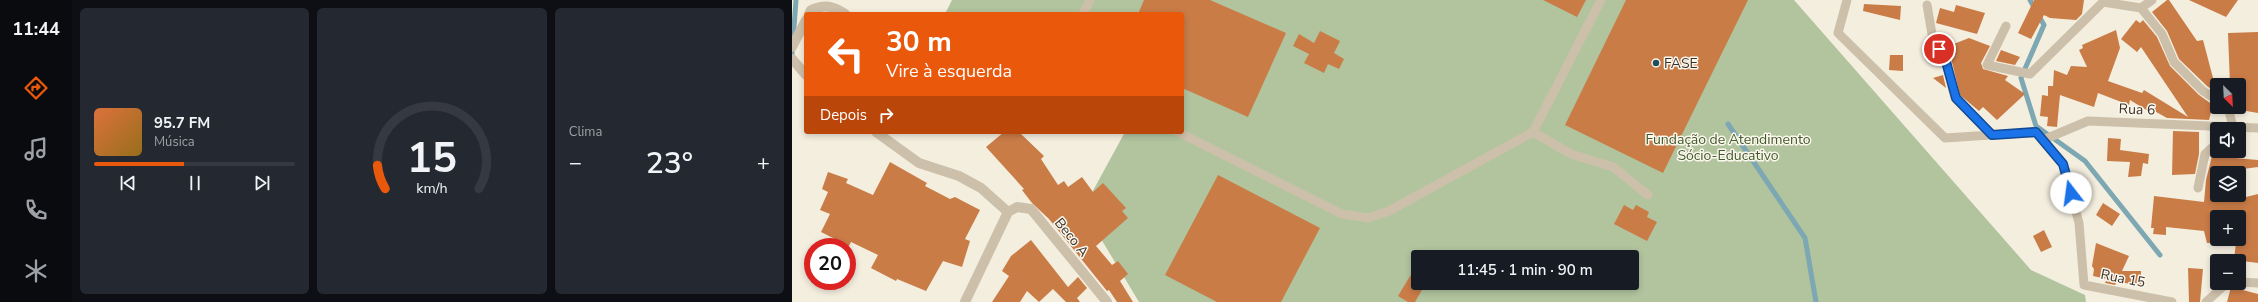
<!DOCTYPE html>
<html lang="pt">
<head>
<meta charset="utf-8">
<style>
	body { margin:0; font-family:"Nunito Sans",sans-serif; background:#242831; color:#f1f3f6; height:100vh; display:flex; flex-direction:column; font-size:15px; white-space:nowrap }
	* { box-sizing:border-box; margin:0 }
	p { font-size:13px; color:#9ea1a6 }
	.icon { flex:none; width:22px; height:22px; fill:none; stroke:currentColor; stroke-width:2; stroke-linecap:round; stroke-linejoin:round }
	.map { position:relative; flex:1; overflow:hidden }
	.details { display:flex; flex-direction:column; gap:8px; padding:8px; background:#0d0f14; width:720px }
	.details>* { flex:none }
	.guide { position:absolute; left:12px; top:12px; width:380px; height:122px; border-radius:4px; box-shadow:0 2px 6px #0003; background:#ea580c; color:#fff; overflow:hidden }
	.needle { width:26px; rotate:156deg }
	.controls { position:absolute; left:1418px; top:78px; display:grid; gap:8px }
	.controls a { display:grid; place-items:center; width:36px; height:36px; border-radius:4px; background:#171b24; box-shadow:0 2px 6px #0003; font-size:20px }
	.speed { position:absolute; left:12px; top:238px; display:flex; gap:8px; font-size:20px; font-weight:700; text-align:center }
	.speed>* { display:grid; place-content:center; width:52px; height:52px; border-radius:50%; background:#171b24; box-shadow:0 2px 6px #0003; line-height:1 }
	.speed .limit { border:6px solid #d22; background:#fff; color:#111 }
	.pin { position:absolute; display:grid; place-items:center; width:34px; height:34px; color:#fff; margin:-17px; border:2px solid #fff; border-radius:50%; box-shadow:0 1px 4px #0007 }
	.me { position:absolute; width:44px; margin:-22px; rotate:345deg; stroke-linejoin:round; filter:drop-shadow(0 0 3px #0008) }
	.turn { display:flex; align-items:center; gap:14px; height:84px; padding:0 16px; font-size:18px }
	.turn .icon { width:52px; height:52px; stroke-width:2.5 }
	.turn b { display:block; font-size:28px; line-height:34px }
	.then { display:flex; align-items:center; height:38px; padding:0 16px; background:#0003; gap:8px; font-size:15px }
	.big { font-size:30px; font-weight:600; line-height:1.1 }
	.details .tile { flex:1; display:flex; flex-direction:column; justify-content:center; gap:6px; min-width:0; padding:0 14px; border-radius:6px; background:#242831 }
	.details .dial { align-items:center; gap:0 }
	.dial svg { height:104px; overflow:visible; fill:none; stroke:#363941; stroke-width:7; stroke-linecap:round; text-anchor:middle }
	.dial text { fill:#f1f3f6; stroke:none }
	.song { display:flex; align-items:center; gap:12px }
	.cover { width:48px; height:48px; border-radius:6px; background:linear-gradient(135deg,hsl(20 70% 55%),hsl(40 70% 35%)) }
	.played { height:4px; border-radius:2px; background:linear-gradient(90deg,#ea580c 45%,#363941 45%) }
	.keys { display:flex; justify-content:space-around; direction:ltr }
	.heat { display:flex; justify-content:space-between; align-items:center; font-size:22px; direction:ltr }
	.details .tiles { flex:1; display:grid; gap:8px; grid-template-columns:repeat(3,1fr) }
	.trip { position:absolute; left:619px; top:250px; width:228px; height:40px; border-radius:4px; background:#171b24; box-shadow:0 2px 6px #0003; font-weight:600; line-height:40px; text-align:center }
	main { display:flex; flex:1; min-height:0 }
	.menu { display:flex; flex-direction:column; width:72px; justify-content:space-around; align-items:center; background:#090b0e; color:#9ea1a6 }
	.menu .icon { width:28px; height:28px }
	.menu .current { color:#ea580c }
	.menu b { font-size:18px; color:#f1f3f6 }
	.map>svg:first-child { display:block }
</style>
</head>
<body>
<main>
<nav class="menu">
<b>11:44</b>
<svg class="icon current" aria-label="directions" viewBox="0 0 24 24"><path d="M12 3l9 9-9 9-9-9zM9 14v-3h6M13 9l2 2-2 2"/></svg>
<svg class="icon" aria-label="music" viewBox="0 0 24 24"><path d="M9 18V5l10-2v13"/><circle cx="6" cy="18" r="3"/><circle cx="16" cy="16" r="3"/></svg>
<svg class="icon" aria-label="phone" viewBox="0 0 24 24"><path d="M5 4h4l2 5-3 2q2 4 5 5l2-3 5 2v4C11 20 4 13 5 4z"/></svg>
<svg class="icon" aria-label="climate" viewBox="0 0 24 24"><path d="M12 3v18M4 7l16 10M4 17L20 7"/></svg>
</nav>
<section class="details">
<div class="tiles">
<div class="tile">
<div class="song"><i class="cover"></i><div><b>95.7 FM</b><p>Música</p></div></div>
<div class="played"></div>
<div class="keys"><svg class="icon" aria-label="previous" viewBox="0 0 24 24"><path d="M18 5L8 12l10 7zM5 5v14"/></svg><svg class="icon" aria-label="pause" viewBox="0 0 24 24"><path d="M8 5v14M16 5v14"/></svg><svg class="icon" aria-label="next" viewBox="0 0 24 24"><path d="M6 5l10 7-10 7zM19 5v14"/></svg></div>
</div>
<div class="tile dial"><svg viewBox="0 0 100 80">
<path d="M14 69A42 42 0 1 1 86 69"/>
<path d="M14 69A42 42 0 0 1 8 51" stroke="#ea580c"/>
<text x="50" y="56" font-size="32" font-weight="700">15</text>
<text x="50" y="72" font-size="11">km/h</text>
</svg></div>
<div class="tile"><p>Clima</p>
<div class="heat"><a>−</a><b class="big">23°</b><a>+</a></div>
</div>
</div>
</section>
<div class="map">
<svg width="1466" height="302" viewBox="0 0 1466 302">
	<rect width="100%" height="100%" fill="#f4eedf"/>
	<path fill="#b1c49e" fill-rule="evenodd" d="M160 0H1002L1239 270 1293 295 1294 302H347L291 209 333 132H390V14H153ZM626 257H840V283H626Z"/>
	<g fill="none" stroke-linecap="round" stroke-linejoin="round">
		<path stroke="#7da7b2" stroke-width="5" d="M1238 0 1252 25 1229 78 1244 126 1293 161 1368 255
			M0 54 4 0
			M936 124 1013 238 1024 302"/>
	</g>
	<path fill="#ca7c47" fill-rule="evenodd" d="M352 0H418L494 33 456 117 390 88V14H346Z
		M751 0H794L785 17Z
		M834 0H956L871 173 773 125Z
		M1242 0H1292L1290 14 1284 20 1258 18 1252 15 1239 39 1226 33Z
		M1375 0H1377L1405 41 1411 40 1425 93 1415 86 1387 59 1375 31 1360 12Z
		M1397 0H1446L1434 17Z
		M1072 4 1109 6 1108 20 1071 11Z
		M1164 5 1193 13 1185 34 1144 23 1148 8 1162 12Z
		M1344 20 1348 23 1351 20 1365 37 1378 66 1407 95 1421 105 1417 120 1375 118 1357 108 1356 111 1338 100 1337 105 1306 93 1302 107 1268 95 1265 127 1255 126 1256 117 1248 116 1250 95 1256 96V86H1261L1262 70 1275 75 1279 66 1295 67 1287 50 1291 48 1290 45 1324 30 1328 48 1316 81 1350 93 1352 90 1396 117 1349 47 1345 52 1329 39Z
		M528 31 548 41 542 53 552 59 547 69 536 64 532 73 512 63 517 54 501 46 507 34 522 43Z
		M1466 32V113L1443 109 1442 107H1447V85H1438L1436 33Z
		M1177 38 1198 46 1189 63 1191 69 1216 76 1213 80 1233 94 1205 120 1191 107 1187 111 1168 95 1159 58 1154 47Z
		M1209 50 1228 57 1223 65 1204 61Z
		M1098 55H1111V71L1097 70Z
		M1151 75 1154 88 1141 78Z
		M1381 131 1407 132V154L1403 174 1380 175Z
		M212 132 229 134 252 156 249 159 266 185 272 181 276 187 290 177 301 192 311 183 334 208 330 211 336 218 304 246 320 265 326 261 336 274 328 281 341 302H325L317 290 315 291 257 219 240 203 230 190 232 189 194 147Z
		M1316 138 1329 139 1328 150 1357 154 1356 164 1351 163 1349 176 1336 177 1338 162 1315 161Z
		M1420 156 1466 160V167L1443 170 1442 173H1425V195H1453L1454 197 1466 194V263L1442 260 1444 242 1415 243 1412 231 1374 227V235L1361 234 1362 228H1359L1362 196 1412 202 1414 180ZM1425 217H1447V239H1425Z
		M98 162 135 183 133 186 158 199 163 197 188 210 173 239 178 241 170 267 151 261 134 291 105 279 104 281 79 268 86 255 59 242 57 246 29 232 38 214 28 210 36 192 30 189 36 172 56 179 54 183 81 195Z
		M426 175 528 228 489 302H425L373 275Z
		M1311 203 1328 214 1320 226 1304 215Z
		M832 205 841 210 844 205 857 212 855 217 865 222 855 241 822 224Z
		M1252 230 1260 247 1249 252 1241 236Z
		M239 240 276 287 286 277 295 288 285 298 288 302H274L261 289 247 302 235 291 228 302H200L217 276 210 271 219 256Z
		M1304 243 1337 256 1330 271H1349V285L1325 282 1323 285 1313 283 1315 279 1301 276 1302 269 1300 266Z
		M626 263V283H634L623 302H616L606 296Z
		M1396 268 1411 269 1408 302H1397Z
		M1439 287 1466 294V302H1435Z"/>
	<g fill="none" stroke-linecap="round" stroke-linejoin="round">
		<path stroke="#cdc0aa" stroke-width="9" d="M1055 0 1046 33 1153 138 1245 132 1271 164 1287 223 1292 285 1380 302
			M1360 0 1349 8 1370 34 1382 62 1411 91 1425 100
			M1135 5 1141 40 1153 59 1163 98 1200 135
			M291 14 298 0
			M1214 26 1195 65 1238 74 1311 2 1349 8
			M1436 107 1441 127 1439 129
			M386 132 550 214 576 218 597 211 741 132 809 0
			M741 132 779 154 821 167 856 195
			M1251 140 1296 121 1466 128
			M1406 188 1413 154 1425 143
			M1447 282 1466 283
			M1414 302 1435 283"/>
		<path stroke="#cdc0aa" stroke-width="10" d="M17 14 19 10C33 4 41 6 53 14
			M0 47 14 20
			M0 59 14 75
			M84 132 127 163 167 176 189 188 216 212
			M216 212 225 207 239 209 315 302
			M173 302 216 212"/>
	</g>
	<g fill="none" stroke-linecap="round" stroke-linejoin="round">
		<defs>
			<path id="route" d="M1147 49 1153 58 1164 98 1200 135 1244 132 1271 164 1279 193"/>
		</defs>
		<use href="#route" stroke="#114b97" stroke-width="10"/>
		<use href="#route" stroke="#1a73e8" stroke-width="7"/>
	</g>
	<circle fill="#1d4f5e" stroke="#fbf7ec" stroke-width="1.5" cx="864" cy="63" r="4"/>
	<g text-anchor="middle" stroke-width="3" stroke-linejoin="round" paint-order="stroke">
		<g font-size="14" fill="#3a322a" stroke="#fbf7ec" text-anchor="start">
			<text x="872" y="68">FASE</text>
		</g>
		<g font-size="14" fill="#3a322a" stroke="#fbf7ec">
			<text transform="translate(1345 109) rotate(2)" y="5">Rua 6</text>
			<text transform="translate(280 237) rotate(51)" y="5">Beco A</text>
			<text transform="translate(1331 278) rotate(11)" y="5">Rua 15</text>
		</g>
		<g font-size="14" fill="#425a2d" stroke="#fbf7ec">
			<text x="936" y="144">Fundação de Atendimento<tspan x="936" dy="16">Sócio-Educativo</tspan></text>
		</g>
	</g>
</svg>
<div class="controls">
<a><svg class="needle" viewBox="-14 -14 28 28"><path d="M0-13l5 13h-10z" fill="#e53935"/><path d="M0 13l5-13h-10z" fill="#9ea1a6"/></svg></a>
<a><svg class="icon" aria-label="sound" viewBox="0 0 24 24"><path d="M4 9h4l5-4v14l-5-4H4zM17 9q2 3 0 6"/></svg></a>
<a><svg class="icon" aria-label="layers" viewBox="0 0 24 24"><path d="M12 4l9 5-9 5-9-5zM3 14l9 5 9-5"/></svg></a>
<a>+</a>
<a>−</a>
</div>
<div class="speed"><div class="limit">20</div></div>
<div class="pin" style="left:1147px;top:49px;background:#d93025"><svg class="icon" aria-label="arrive" viewBox="0 0 24 24"><path d="M6 21V4h12l-3 4 3 4H6"/></svg></div>
<svg class="me" style="left:1279px;top:193px" viewBox="-20 -20 40 40"><circle r="19" fill="#fff"/><path d="M0-13L10 11 0 6-10 11z" fill="#1a73e8"/></svg>
<div class="trip">11:45 · 1 min · 90 m</div>
<div class="guide">
<div class="turn"><svg class="icon" aria-label="left" viewBox="0 0 24 24"><path d="M17 20v-9H6M10 6l-5 5 5 5"/></svg><div><b>30 m</b>Vire à esquerda</div></div>
<div class="then">Depois<svg class="icon" aria-label="right" viewBox="0 0 24 24"><path d="M7 20v-9h11M14 6l5 5-5 5"/></svg></div>
</div>
</div>
</main>
</body>
</html>
